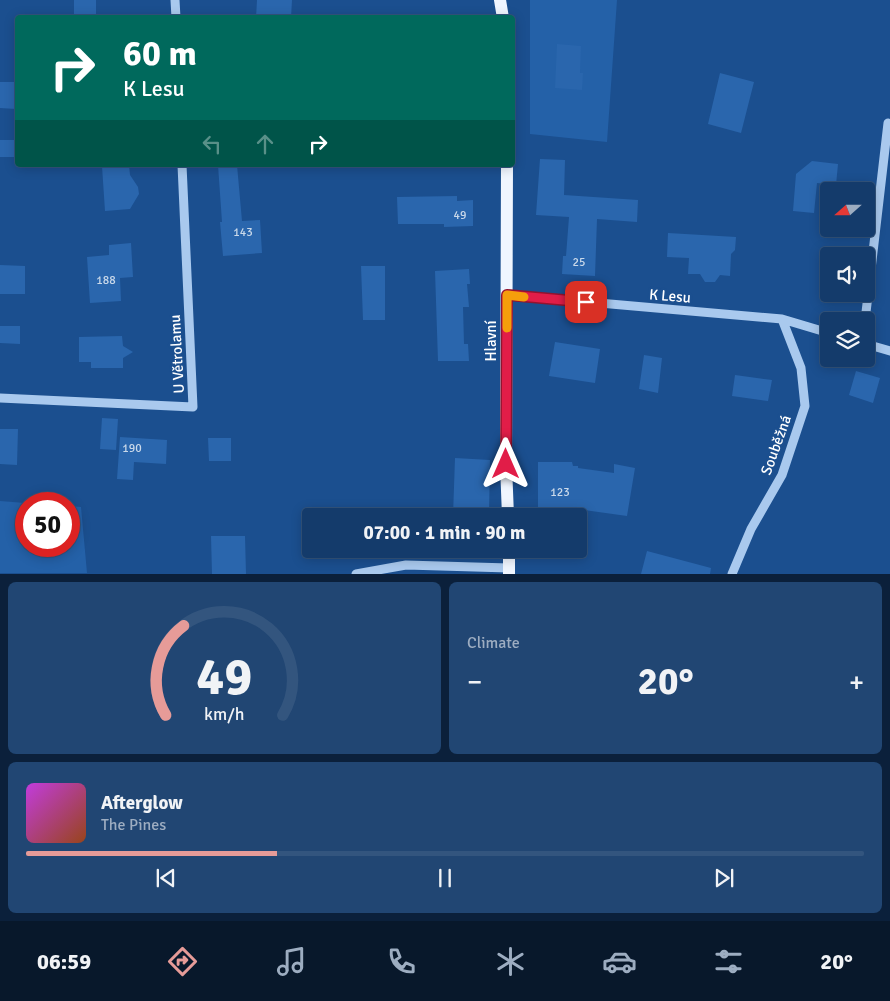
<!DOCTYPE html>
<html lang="en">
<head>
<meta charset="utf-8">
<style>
	body { margin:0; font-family:Signika,sans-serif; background:#214673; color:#f1f3f6; height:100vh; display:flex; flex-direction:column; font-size:19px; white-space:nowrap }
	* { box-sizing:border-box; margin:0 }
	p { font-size:16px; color:#9dadc1 }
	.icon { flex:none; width:28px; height:28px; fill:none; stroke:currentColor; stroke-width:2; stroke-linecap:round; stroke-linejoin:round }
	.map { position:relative; height:574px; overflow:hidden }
	.panel { display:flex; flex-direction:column; gap:8px; padding:8px; background:#0b203b; flex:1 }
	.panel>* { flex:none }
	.banner { position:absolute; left:15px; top:15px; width:500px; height:152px; border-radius:5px; box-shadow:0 2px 12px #0003,0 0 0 1px #33557e; background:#00695c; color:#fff; overflow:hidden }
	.needle { width:32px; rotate:249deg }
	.fabs { position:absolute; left:820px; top:182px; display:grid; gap:10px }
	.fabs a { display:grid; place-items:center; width:55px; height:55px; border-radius:5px; background:#143b6b; box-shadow:0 2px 12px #0003,0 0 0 1px #33557e; font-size:25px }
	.speed { position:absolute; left:15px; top:492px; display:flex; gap:10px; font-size:25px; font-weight:700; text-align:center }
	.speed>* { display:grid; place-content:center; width:65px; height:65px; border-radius:50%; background:#143b6b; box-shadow:0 2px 12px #0003,0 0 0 1px #33557e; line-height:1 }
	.speed .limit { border:8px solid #d22; background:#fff; color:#111 }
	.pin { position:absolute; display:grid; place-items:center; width:42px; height:42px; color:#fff; margin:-21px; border-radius:10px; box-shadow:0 2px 8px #0006 }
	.me { position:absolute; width:55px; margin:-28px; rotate:0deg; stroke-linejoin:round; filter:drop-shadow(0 0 4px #0008) }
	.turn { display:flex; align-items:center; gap:18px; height:105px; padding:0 25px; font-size:22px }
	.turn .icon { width:65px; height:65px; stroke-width:2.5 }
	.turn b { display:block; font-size:35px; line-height:42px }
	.lanes { display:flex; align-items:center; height:48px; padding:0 25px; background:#0003; justify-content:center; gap:25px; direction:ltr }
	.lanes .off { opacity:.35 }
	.big { font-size:38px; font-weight:700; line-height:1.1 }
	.panel .widget { flex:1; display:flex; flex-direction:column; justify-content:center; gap:8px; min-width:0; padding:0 18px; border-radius:8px; background:#214673 }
	.panel .dial { align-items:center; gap:0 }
	.dial svg { height:130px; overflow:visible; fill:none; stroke:#33557e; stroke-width:7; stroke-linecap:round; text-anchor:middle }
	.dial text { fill:#f1f3f6; stroke:none }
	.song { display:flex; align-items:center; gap:15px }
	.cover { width:60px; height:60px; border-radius:8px; background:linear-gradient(135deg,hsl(290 70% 55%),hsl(20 70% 35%)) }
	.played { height:5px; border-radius:2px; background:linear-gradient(90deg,#e69b98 30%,#33557e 30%) }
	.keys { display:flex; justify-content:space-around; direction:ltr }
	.heat { display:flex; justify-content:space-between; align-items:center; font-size:28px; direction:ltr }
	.panel .tiles { flex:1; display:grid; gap:8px; grid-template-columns:1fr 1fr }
	.widget:last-child { grid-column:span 2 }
	.trip { position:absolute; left:302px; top:508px; width:285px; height:50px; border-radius:5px; background:#143b6b; box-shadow:0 2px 12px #0003,0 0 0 1px #33557e; font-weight:700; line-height:50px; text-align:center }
	.tabs { display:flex; height:80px; justify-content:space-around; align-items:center; background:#08182b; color:#9dadc1 }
	.tabs .icon { width:35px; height:35px }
	.tabs .selected { color:#e69b98 }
	.tabs b { font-size:22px; color:#f1f3f6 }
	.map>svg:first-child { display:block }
</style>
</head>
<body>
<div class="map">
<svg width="890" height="574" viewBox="0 0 890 574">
	<rect width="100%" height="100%" fill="#1b4f8f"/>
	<path fill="#2461a8" d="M530 0H617L607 142 530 134Z
		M0 501 38 504H26V546H69V506L81 507 87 573H0Z"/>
	<path fill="#2a66ad" d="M74 0H96V18H74Z
		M257 0H292L291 18H256Z
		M557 44 581 46 580 73H583L582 90 555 88Z
		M720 73 754 82 741 133 708 124Z
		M0 82H16L18 89 16 109 0 108Z
		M0 140H15V157H0Z
		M540 159 565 160 564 195 638 200 637 222 597 219 595 276 562 274 563 256H566L569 217 536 215Z
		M812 161 838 164 836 185 817 183 814 213 793 211 796 174Z
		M129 165 130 175 138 187 139 194 130 209 105 211 102 166Z
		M218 165H237L242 221 260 220 262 253 223 256 220 222H222Z
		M457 196V201L473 200V226L444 227V224H398L397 197Z
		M668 233 736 237 735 250 731 254 730 276 720 275 715 282H705L700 274H688L689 258 667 257Z
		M131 243 133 277 120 278 121 301 90 303 87 257 109 255V245Z
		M0 265 25 266V294H0Z
		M361 266H385V320H363Z
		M469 269 470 284H467L469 307H463L464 344H468L469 361H438L435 271Z
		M0 326H20V344L0 343Z
		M122 336 123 346 133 352 123 358V368H91V362H79V337Z
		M555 342 600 349 595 383 549 376Z
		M644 355 662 358 658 393 639 389Z
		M856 371 880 378 873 403 849 395Z
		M735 375 772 380 768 401 732 396Z
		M102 418 118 419 116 450 100 449Z
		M0 429H18L17 465 0 464Z
		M120 437 167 440 166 464 134 462 133 480 117 479Z
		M208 438H231V461H209Z
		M455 458 490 460 489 516H453Z
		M538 462H572L573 466H578V468L614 473V464L635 468 627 516 577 509V516H538Z
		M211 536H245L246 574H212Z
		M647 551 711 568 710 574H641Z"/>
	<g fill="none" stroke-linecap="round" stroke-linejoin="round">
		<path stroke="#a9c9ee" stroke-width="9" d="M175 0 176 18
			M507 295 782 319 829 333
			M865 321 888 123
			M866 344 890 351
			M0 398 193 407 182 165
			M356 574 406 565 509 568
			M732 574 751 529 782 475 805 406 801 368 782 319"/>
		<path stroke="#f0f6ff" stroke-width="12" d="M500 0 503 18
			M507 165 506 465 508 516
			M509 549V574"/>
	</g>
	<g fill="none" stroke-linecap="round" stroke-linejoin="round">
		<defs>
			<path id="route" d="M506 464 507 295 586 302"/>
		</defs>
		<use href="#route" stroke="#92132f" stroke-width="12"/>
		<use href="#route" stroke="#e11d48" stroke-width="9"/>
		<path stroke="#f59e0b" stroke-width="9" d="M507 328V295L524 297"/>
	</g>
	<g text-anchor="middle" stroke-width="5" stroke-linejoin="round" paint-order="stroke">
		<g font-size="12" fill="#cad9ea">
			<text x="460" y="219">49</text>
			<text x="243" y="236">143</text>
			<text x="579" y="266">25</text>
			<text x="106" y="284">188</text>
			<text x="132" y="452">190</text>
			<text x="560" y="496">123</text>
		</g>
		<g font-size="15" fill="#fff" stroke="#1b4f8f">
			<text transform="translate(670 296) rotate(5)" y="5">K Lesu</text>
			<text transform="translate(491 341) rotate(-90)" y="5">Hlavní</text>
			<text transform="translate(177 354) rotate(-93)" y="5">U Větrolamu</text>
			<text transform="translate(776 445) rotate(-70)" y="5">Souběžná</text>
		</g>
	</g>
</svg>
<div class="fabs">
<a><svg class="needle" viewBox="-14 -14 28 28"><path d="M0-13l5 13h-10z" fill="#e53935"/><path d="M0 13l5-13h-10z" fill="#9dadc1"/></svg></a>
<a><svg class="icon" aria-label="sound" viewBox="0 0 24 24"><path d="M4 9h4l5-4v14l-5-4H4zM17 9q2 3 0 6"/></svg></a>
<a><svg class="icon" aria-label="layers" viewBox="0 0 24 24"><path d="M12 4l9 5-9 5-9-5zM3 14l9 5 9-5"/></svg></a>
</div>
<div class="speed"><div class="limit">50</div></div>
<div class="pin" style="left:586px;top:302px;background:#d93025"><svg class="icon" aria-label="arrive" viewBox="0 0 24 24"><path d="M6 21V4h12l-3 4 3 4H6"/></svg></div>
<svg class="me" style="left:506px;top:464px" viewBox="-20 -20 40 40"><path d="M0-17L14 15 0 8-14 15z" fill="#e11d48" stroke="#fff" stroke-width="4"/></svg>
<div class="trip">07:00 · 1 min · 90 m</div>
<div class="banner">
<div class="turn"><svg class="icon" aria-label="right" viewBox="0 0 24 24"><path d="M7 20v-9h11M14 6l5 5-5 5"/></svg><div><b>60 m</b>K Lesu</div></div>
<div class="lanes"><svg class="icon off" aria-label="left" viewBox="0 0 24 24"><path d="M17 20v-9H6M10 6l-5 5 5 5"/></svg><svg class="icon off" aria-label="ahead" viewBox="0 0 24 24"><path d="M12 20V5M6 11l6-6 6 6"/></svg><svg class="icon" aria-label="right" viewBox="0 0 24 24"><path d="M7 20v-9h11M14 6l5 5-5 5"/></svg></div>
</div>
</div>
<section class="panel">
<div class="tiles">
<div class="widget dial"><svg viewBox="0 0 100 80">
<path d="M14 69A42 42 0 1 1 86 69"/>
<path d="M14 69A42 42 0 0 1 25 14" stroke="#e69b98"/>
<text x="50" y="56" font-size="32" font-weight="700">49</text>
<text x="50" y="72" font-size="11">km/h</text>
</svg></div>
<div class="widget"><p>Climate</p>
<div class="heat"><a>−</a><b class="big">20°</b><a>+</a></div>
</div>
<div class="widget">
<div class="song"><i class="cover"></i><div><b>Afterglow</b><p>The Pines</p></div></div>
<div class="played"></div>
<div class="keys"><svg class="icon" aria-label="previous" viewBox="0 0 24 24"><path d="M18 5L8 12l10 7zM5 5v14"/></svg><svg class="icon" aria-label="pause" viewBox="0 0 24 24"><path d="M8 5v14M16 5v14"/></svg><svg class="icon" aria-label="next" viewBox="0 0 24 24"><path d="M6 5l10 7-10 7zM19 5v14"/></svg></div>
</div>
</div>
</section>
<nav class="tabs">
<b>06:59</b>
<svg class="icon selected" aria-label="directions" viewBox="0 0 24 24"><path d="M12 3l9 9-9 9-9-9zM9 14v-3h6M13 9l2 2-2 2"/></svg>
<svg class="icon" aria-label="music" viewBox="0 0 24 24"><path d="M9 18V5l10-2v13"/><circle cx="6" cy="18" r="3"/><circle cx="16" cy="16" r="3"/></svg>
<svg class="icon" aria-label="phone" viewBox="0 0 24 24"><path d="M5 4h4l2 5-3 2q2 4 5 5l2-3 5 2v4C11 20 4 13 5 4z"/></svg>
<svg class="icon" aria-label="climate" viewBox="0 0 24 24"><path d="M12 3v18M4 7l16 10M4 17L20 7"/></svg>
<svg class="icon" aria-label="car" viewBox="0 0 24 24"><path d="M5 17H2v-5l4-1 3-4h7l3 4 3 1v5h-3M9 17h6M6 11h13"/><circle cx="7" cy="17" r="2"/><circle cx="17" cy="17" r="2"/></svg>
<svg class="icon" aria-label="filters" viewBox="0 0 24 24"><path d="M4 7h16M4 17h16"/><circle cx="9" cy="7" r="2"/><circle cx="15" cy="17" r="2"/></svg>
<b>20°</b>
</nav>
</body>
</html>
